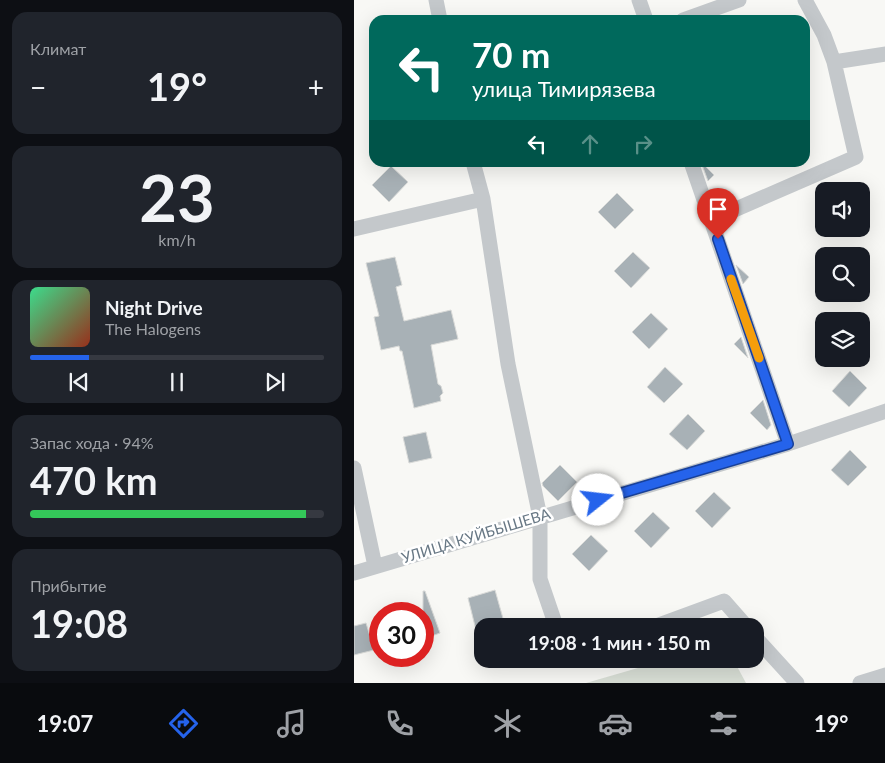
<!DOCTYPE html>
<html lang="ru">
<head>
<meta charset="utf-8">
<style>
	body { margin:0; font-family:Lato,sans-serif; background:#20242c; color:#f1f3f6; height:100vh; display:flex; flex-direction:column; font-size:19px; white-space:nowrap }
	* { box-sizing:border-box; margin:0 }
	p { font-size:16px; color:#9ea1a6 }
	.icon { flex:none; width:28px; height:28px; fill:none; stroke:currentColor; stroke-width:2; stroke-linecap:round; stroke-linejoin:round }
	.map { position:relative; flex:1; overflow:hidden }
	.drawer { display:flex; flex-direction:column; gap:12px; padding:12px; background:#0d0f14; width:354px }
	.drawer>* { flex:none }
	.banner { position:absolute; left:15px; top:15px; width:441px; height:152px; border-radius:15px; box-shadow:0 5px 20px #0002; background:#00695c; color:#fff; overflow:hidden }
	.fabs { position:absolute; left:461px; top:182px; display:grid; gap:10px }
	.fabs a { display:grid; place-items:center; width:55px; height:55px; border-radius:10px; background:#171b24; box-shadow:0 5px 20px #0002; font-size:25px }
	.speed { position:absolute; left:15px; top:602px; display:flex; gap:10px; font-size:25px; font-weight:700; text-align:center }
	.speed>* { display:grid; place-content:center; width:65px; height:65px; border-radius:50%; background:#171b24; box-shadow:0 5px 20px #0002; line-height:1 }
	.speed .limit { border:8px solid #d22; background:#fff; color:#111 }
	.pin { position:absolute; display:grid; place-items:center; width:42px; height:42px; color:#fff; margin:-51px -21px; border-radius:50% 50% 50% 0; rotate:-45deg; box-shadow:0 0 5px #0007 }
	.pin .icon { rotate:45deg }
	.me { position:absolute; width:55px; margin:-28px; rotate:74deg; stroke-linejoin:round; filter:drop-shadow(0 0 4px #0008) }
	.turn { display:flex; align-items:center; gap:18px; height:105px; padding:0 20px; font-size:22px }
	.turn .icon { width:65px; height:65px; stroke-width:2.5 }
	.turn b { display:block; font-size:35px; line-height:42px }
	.lanes { display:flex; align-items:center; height:48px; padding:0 20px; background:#0003; justify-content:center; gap:25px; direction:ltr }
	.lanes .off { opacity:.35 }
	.big { font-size:38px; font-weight:700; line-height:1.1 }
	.drawer .widget { flex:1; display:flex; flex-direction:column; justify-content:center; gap:8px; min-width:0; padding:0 18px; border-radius:15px; background:#20242c }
	.drawer .dial { align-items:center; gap:0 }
	.dial b { font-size:65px; line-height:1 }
	.song { display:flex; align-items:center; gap:15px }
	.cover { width:60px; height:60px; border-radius:8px; background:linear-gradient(135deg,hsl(150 70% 55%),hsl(10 70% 35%)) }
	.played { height:5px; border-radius:2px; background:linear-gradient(90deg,#2563eb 20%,#363941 20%) }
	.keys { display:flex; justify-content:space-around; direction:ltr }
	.heat { display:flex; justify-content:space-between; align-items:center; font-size:28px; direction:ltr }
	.charge { height:8px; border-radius:4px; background:linear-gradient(90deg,#34c759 94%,#363941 0) }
	.trip { position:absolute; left:120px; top:618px; width:290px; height:50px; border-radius:15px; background:#171b24; box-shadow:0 5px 20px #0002; font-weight:700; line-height:50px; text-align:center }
	.tabs { display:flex; height:80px; justify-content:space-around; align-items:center; background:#090b0e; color:#9ea1a6 }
	.tabs .icon { width:35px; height:35px }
	.tabs .on { color:#2563eb }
	.tabs b { font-size:22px; color:#f1f3f6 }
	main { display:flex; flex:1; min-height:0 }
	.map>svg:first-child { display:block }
</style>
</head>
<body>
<main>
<section class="drawer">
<div class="widget"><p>Климат</p>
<div class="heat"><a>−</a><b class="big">19°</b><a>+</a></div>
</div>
<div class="widget dial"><b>23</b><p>km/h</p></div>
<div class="widget">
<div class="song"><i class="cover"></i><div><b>Night Drive</b><p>The Halogens</p></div></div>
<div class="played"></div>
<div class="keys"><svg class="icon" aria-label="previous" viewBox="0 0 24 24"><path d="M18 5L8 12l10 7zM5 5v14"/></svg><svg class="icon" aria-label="pause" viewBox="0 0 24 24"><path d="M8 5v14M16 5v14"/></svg><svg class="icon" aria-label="next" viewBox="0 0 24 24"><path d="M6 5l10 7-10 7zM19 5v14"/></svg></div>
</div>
<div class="widget"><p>Запас хода · 94%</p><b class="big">470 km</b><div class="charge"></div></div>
<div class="widget"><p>Прибытие</p><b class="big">19:08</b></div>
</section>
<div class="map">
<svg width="532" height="683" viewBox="0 0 532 683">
	<rect width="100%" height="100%" fill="#f8f8f5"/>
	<path fill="#d9dfd6" d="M315 659H379L392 683H232Z"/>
	<path fill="#a8b1b6" stroke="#d9dad8" d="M347 162 360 175 354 181Z
		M37 166 54 182 35 202 18 185Z
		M263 193 280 210 261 229 244 212Z
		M279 252 296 268 277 288 260 271Z
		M41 257 48 285 42 287 50 321 97 310 104 339 77 345 84 384 87 386 89 393 86 396 87 401 60 408 48 351H46L45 346 27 350 20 317 25 316 12 263Z
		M382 265 395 277 389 284Z
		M297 313 314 329 295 349 278 332Z
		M387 337 394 358 380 344Z
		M311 367 329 384 310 403 293 387Z
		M496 371 513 388 495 407 478 391Z
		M409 400 417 425 413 430 396 413Z
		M334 414 351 431 333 450 315 434Z
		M72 432 78 458 55 463 49 437Z
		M496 450 513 467 494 486 477 470Z
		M206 465 223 482 204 501 189 486 188 483Z
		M360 492 377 508 358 528 341 511Z
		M299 512 316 528 297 548 280 531Z
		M237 535 254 551 235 571 218 554Z
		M141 590 150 622 135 626H129V628L122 630 114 598Z
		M69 591H71L86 633 69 639Z
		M12 623 20 650 0 655V626Z"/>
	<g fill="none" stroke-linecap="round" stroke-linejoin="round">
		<path stroke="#c4c8cb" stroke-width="15" d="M82 0 86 20
			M285 0 292 20
			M451 0 470 35 480 62
			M329 20 385 0
			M119 162 129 199 154 364 186 517V579L202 626
			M337 162 434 444
			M357 220 502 157 480 62 532 54
			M0 229 129 199
			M0 468 21 566
			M0 573 434 444 532 411
			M302 626 370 601 392 626
			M401 637 443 683
			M506 683 532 675"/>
	</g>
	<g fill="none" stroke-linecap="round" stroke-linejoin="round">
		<defs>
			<path id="route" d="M244 500 434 444 364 239"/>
		</defs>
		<use href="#route" stroke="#184099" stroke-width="12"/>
		<use href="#route" stroke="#2563eb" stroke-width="9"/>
		<path stroke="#f59e0b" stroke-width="9" d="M377 279 405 358"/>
	</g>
	<g text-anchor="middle" stroke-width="5" stroke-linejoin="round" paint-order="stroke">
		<g font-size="15" fill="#687885" stroke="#fff">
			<text transform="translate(122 536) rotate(-17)" y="5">УЛИЦА КУЙБЫШЕВА</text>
		</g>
	</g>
</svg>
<div class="fabs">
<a><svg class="icon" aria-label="sound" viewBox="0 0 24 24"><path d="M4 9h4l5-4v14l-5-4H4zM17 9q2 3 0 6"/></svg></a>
<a><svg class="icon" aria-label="search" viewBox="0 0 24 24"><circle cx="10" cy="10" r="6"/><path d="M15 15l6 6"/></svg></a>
<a><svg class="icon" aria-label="layers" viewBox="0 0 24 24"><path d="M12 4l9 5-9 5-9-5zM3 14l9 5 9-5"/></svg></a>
</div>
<div class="speed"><div class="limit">30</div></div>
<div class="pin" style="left:364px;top:239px;background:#d93025"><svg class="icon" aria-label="arrive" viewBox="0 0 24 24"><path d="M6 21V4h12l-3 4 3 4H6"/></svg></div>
<svg class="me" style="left:244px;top:500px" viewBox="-20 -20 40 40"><circle r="19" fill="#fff"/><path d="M0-13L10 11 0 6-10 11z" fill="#2563eb"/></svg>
<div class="trip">19:08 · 1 мин · 150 m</div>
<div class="banner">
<div class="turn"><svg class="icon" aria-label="left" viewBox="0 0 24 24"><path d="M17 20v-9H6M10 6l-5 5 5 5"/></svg><div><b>70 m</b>улица Тимирязева</div></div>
<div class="lanes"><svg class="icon" aria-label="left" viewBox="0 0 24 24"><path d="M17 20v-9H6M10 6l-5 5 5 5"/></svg><svg class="icon off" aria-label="ahead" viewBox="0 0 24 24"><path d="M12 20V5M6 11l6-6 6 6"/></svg><svg class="icon off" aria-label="right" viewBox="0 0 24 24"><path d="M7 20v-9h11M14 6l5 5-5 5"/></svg></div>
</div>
</div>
</main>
<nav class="tabs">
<b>19:07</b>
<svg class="icon on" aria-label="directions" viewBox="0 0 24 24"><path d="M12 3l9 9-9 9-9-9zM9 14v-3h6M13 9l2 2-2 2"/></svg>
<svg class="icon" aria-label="music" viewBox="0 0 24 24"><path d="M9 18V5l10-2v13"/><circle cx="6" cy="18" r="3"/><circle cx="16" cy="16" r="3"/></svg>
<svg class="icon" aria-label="phone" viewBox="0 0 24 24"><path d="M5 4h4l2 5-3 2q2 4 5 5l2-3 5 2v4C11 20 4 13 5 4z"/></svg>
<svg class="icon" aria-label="climate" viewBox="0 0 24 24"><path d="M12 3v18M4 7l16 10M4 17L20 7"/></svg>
<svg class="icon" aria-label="car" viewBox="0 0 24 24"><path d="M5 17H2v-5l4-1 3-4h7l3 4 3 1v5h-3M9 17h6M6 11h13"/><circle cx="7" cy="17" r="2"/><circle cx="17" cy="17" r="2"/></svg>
<svg class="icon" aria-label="filters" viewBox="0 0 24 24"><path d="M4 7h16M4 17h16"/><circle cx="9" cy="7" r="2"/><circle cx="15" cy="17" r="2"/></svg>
<b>19°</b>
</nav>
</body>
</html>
